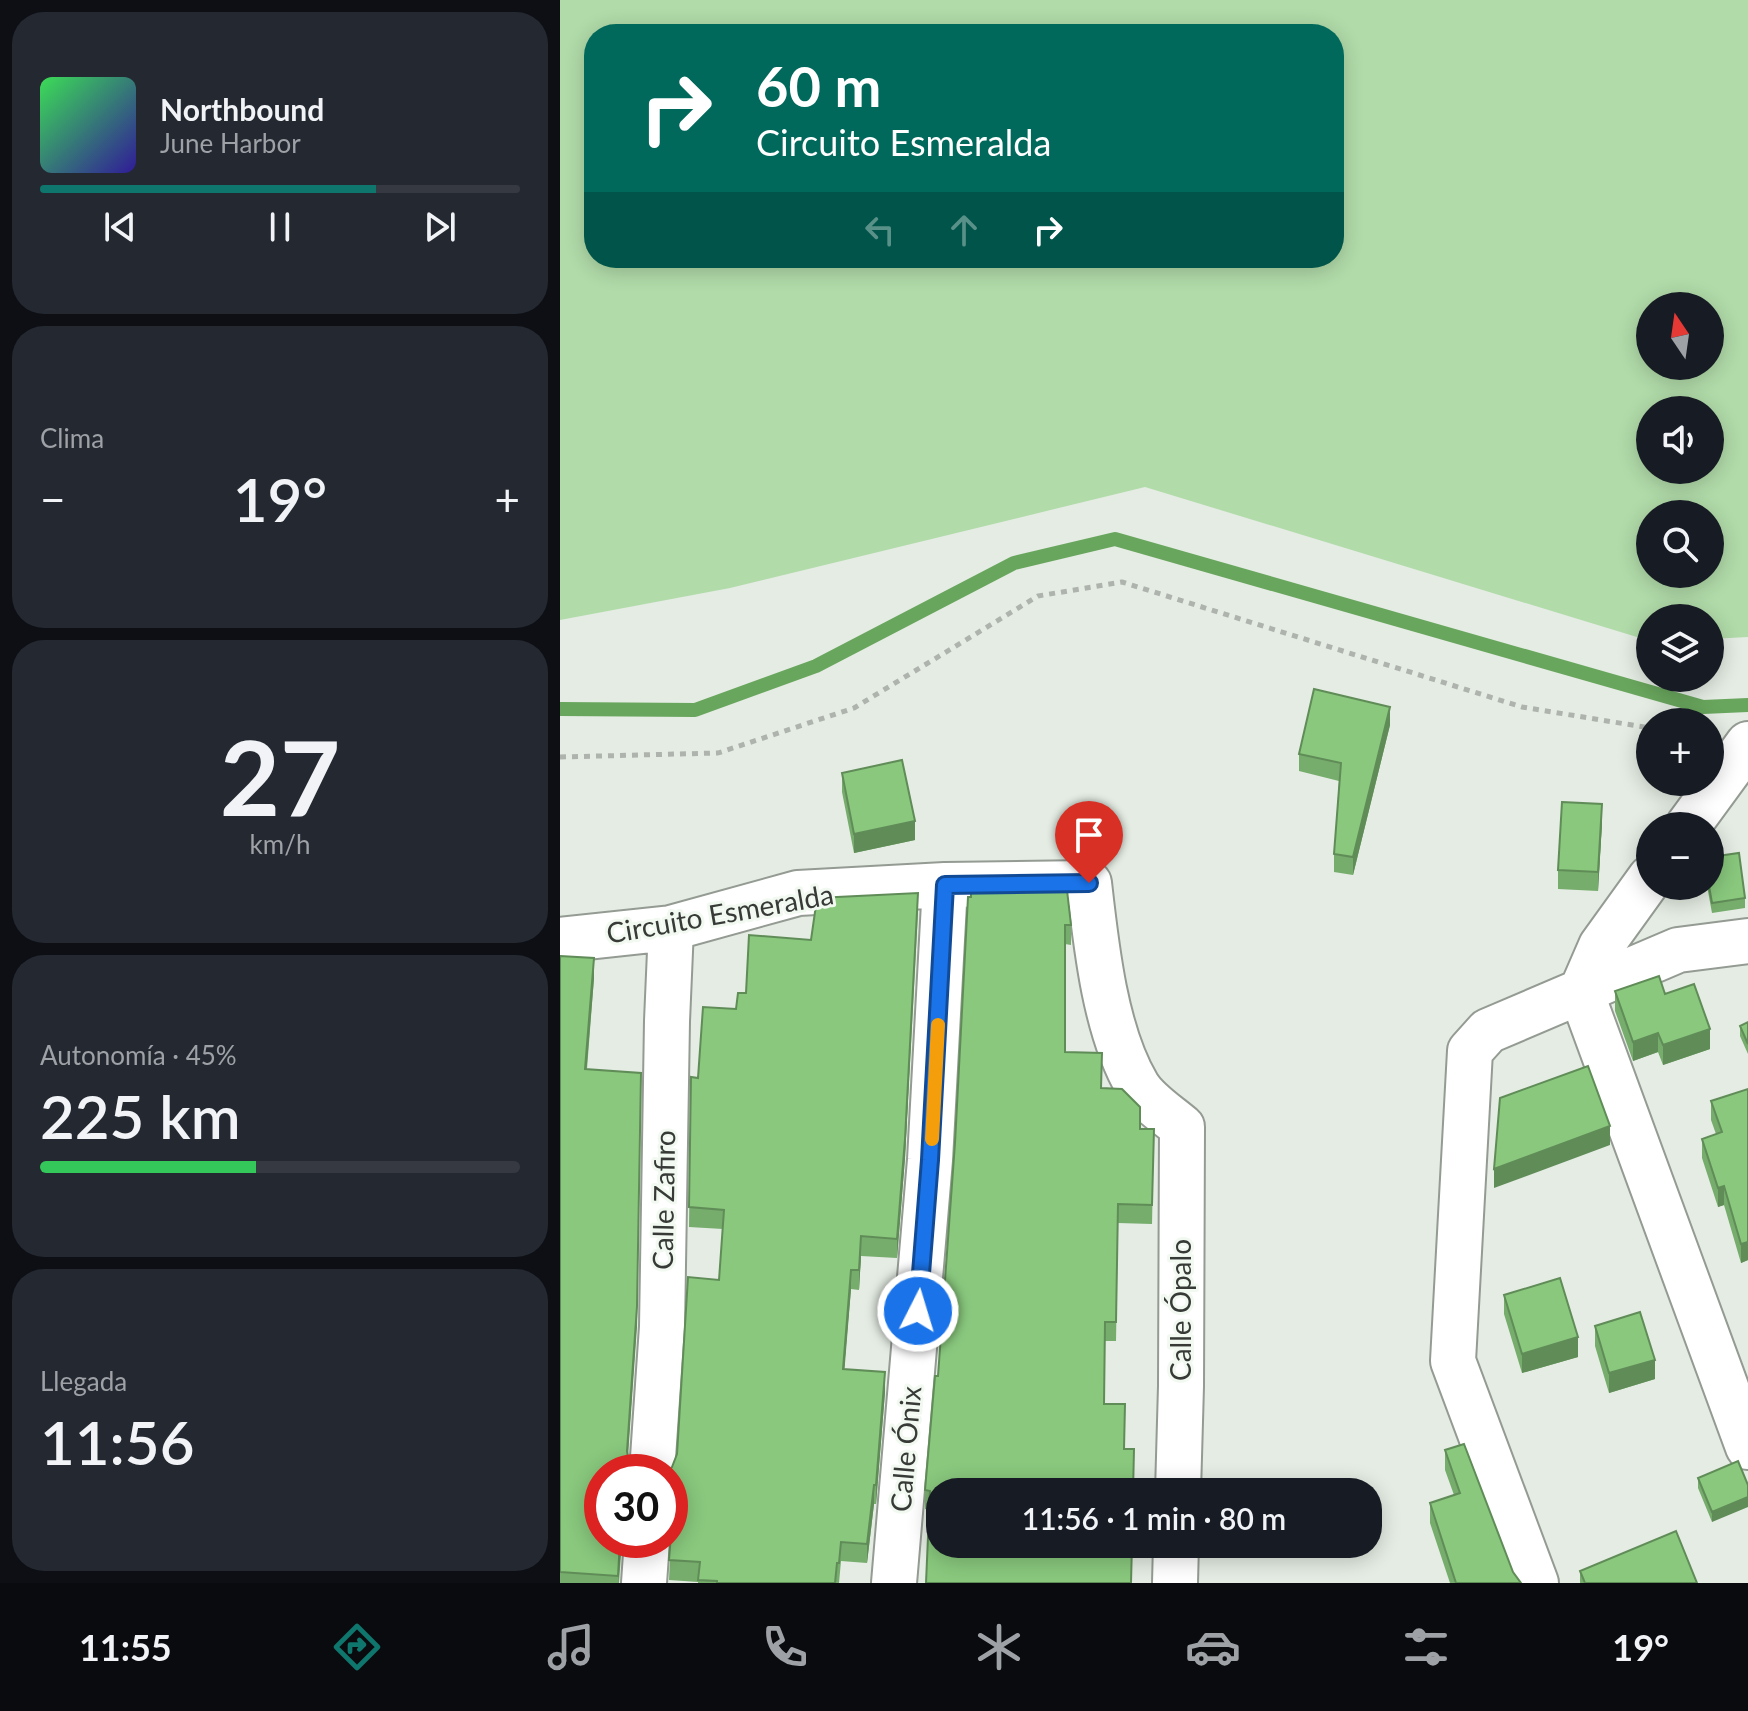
<!DOCTYPE html>
<html lang="es">
<head>
<meta charset="utf-8">
<style>
	body { margin:0; font-family:Lato,sans-serif; background:#242831; color:#f1f3f6; height:100vh; display:flex; flex-direction:column; font-size:30px; white-space:nowrap }
	* { box-sizing:border-box; margin:0 }
	p { font-size:26px; color:#9ea1a6 }
	.icon { flex:none; width:44px; height:44px; fill:none; stroke:currentColor; stroke-width:2; stroke-linecap:round; stroke-linejoin:round }
	.map { position:relative; flex:1; overflow:hidden }
	.panel { display:flex; flex-direction:column; gap:12px; padding:12px; background:#0d0f14; width:560px }
	.panel>* { flex:none }
	.top-card { position:absolute; left:24px; top:24px; width:760px; height:244px; border-radius:32px; box-shadow:0 4px 20px #0003; background:#00695c; color:#fff; overflow:hidden }
	.needle { width:52px; rotate:347deg }
	.fabs { position:absolute; left:1076px; top:292px; display:grid; gap:16px }
	.fabs a { display:grid; place-items:center; width:88px; height:88px; border-radius:50%; background:#171b24; box-shadow:0 4px 20px #0003; font-size:40px }
	.speed { position:absolute; left:24px; top:1454px; display:flex; gap:16px; font-size:40px; font-weight:700; text-align:center }
	.speed>* { display:grid; place-content:center; width:104px; height:104px; border-radius:50%; background:#171b24; box-shadow:0 4px 20px #0003; line-height:1 }
	.speed .limit { border:12px solid #d22; background:#fff; color:#111 }
	.pin { position:absolute; display:grid; place-items:center; width:68px; height:68px; color:#fff; margin:-82px -34px; border-radius:50% 50% 50% 0; rotate:-45deg; box-shadow:0 0 8px #0007 }
	.pin .icon { rotate:45deg }
	.me { position:absolute; width:88px; margin:-44px; rotate:5deg; stroke-linejoin:round; filter:drop-shadow(0 0 6px #0008) }
	.turn { display:flex; align-items:center; gap:28px; height:168px; padding:0 40px; font-size:36px }
	.turn .icon { width:104px; height:104px; stroke-width:2.5 }
	.turn b { display:block; font-size:56px; line-height:68px }
	.lanes { display:flex; align-items:center; height:76px; padding:0 40px; background:#0003; justify-content:center; gap:40px; direction:ltr }
	.lanes .off { opacity:.35 }
	.big { font-size:60px; font-weight:600; line-height:1.1 }
	.panel .widget { flex:1; display:flex; flex-direction:column; justify-content:center; gap:12px; min-width:0; padding:0 28px; border-radius:32px; background:#242831 }
	.panel .dial { align-items:center; gap:0 }
	.dial b { font-size:104px; line-height:1 }
	.song { display:flex; align-items:center; gap:24px }
	.cover { width:96px; height:96px; border-radius:12px; background:linear-gradient(135deg,hsl(130 70% 55%),hsl(250 70% 35%)) }
	.played { height:8px; border-radius:4px; background:linear-gradient(90deg,#0f766e 70%,#363941 70%) }
	.keys { display:flex; justify-content:space-around; direction:ltr }
	.heat { display:flex; justify-content:space-between; align-items:center; font-size:44px; direction:ltr }
	.charge { height:12px; border-radius:6px; background:linear-gradient(90deg,#34c759 45%,#363941 0) }
	.trip { position:absolute; left:366px; top:1478px; width:456px; height:80px; border-radius:32px; background:#171b24; box-shadow:0 4px 20px #0003; font-weight:600; line-height:80px; text-align:center }
	.tab-bar { display:flex; height:128px; justify-content:space-around; align-items:center; background:#090b0e; color:#9ea1a6 }
	.tab-bar .icon { width:56px; height:56px }
	.tab-bar .on { color:#0f766e }
	.tab-bar b { font-size:36px; color:#f1f3f6 }
	main { display:flex; flex:1; min-height:0 }
	.map>svg:first-child { display:block }
</style>
</head>
<body>
<main>
<section class="panel">
<div class="widget">
<div class="song"><i class="cover"></i><div><b>Northbound</b><p>June Harbor</p></div></div>
<div class="played"></div>
<div class="keys"><svg class="icon" aria-label="previous" viewBox="0 0 24 24"><path d="M18 5L8 12l10 7zM5 5v14"/></svg><svg class="icon" aria-label="pause" viewBox="0 0 24 24"><path d="M8 5v14M16 5v14"/></svg><svg class="icon" aria-label="next" viewBox="0 0 24 24"><path d="M6 5l10 7-10 7zM19 5v14"/></svg></div>
</div>
<div class="widget"><p>Clima</p>
<div class="heat"><a>−</a><b class="big">19°</b><a>+</a></div>
</div>
<div class="widget dial"><b>27</b><p>km/h</p></div>
<div class="widget"><p>Autonomía · 45%</p><b class="big">225 km</b><div class="charge"></div></div>
<div class="widget"><p>Llegada</p><b class="big">11:56</b></div>
</section>
<div class="map">
<svg width="1188" height="1583" viewBox="0 0 1188 1583">
	<rect width="100%" height="100%" fill="#e4ece3"/>
	<path fill="#b1dba9" fill-rule="evenodd" d="M0 0H1188V637L1150 639V618H1090V641L585 487 170 588 0 620ZM34 34H774V258H34ZM1090 306H1150V366H1090ZM1150 410V470H1090V410ZM1150 514V574H1090V514Z"/>
	<g fill="none" stroke-linecap="round" stroke-linejoin="round">
		<path stroke="#69a65d" stroke-width="14" d="M0 709 135 710 256 666 454 563 555 539 1143 707 1188 705"/>
		<defs>
			<path id="minor" d="M1128 826 1188 744
				M1090 878 1041 946 1021 992 1188 1447
				M0 940 111 928 238 893 385 885 529 883C536 945 545 1031 577 1085 586 1101 608 1115 622 1127L621 1386 618 1492
				M92 1472 102 1327 107 1021 111 928
				M84 1583 87 1540
				M334 1583 370 1160 385 885
				M615 1583 616 1544
				M976 1583 893 1361 910 1051 928 1031 1118 950 1188 941"/>
		</defs>
		<use href="#minor" stroke="#949b93" stroke-width="48"/>
		<path stroke="#aeb4ad" stroke-width="5" stroke-dasharray="6 6" stroke-linecap="butt" d="M0 757 158 753 294 708 478 596 562 582 962 707 1090 728"/>
		<use href="#minor" stroke="#fff" stroke-width="44"/>
	</g>
	<path fill="#76ac6c" d="M830 725 793 875 774 872V854L779 781 739 771V754Z
		M282 773 355 840 294 853 282 792Z
		M1042 823 1038 891 998 889V870Z
		M1147 886 1185 898V908L1152 913Z
		M411 897 511 925V945L505 944V1052L580 1129H594L592 1224 558 1223 556 1341H545L369 1510 365 1509V1490L378 1376Z
		M358 912 345 1158 337 1258 301 1256 299 1290 291 1289 284 1369 325 1392 316 1504H314L307 1563 281 1561 279 1583H138V1582L109 1580 111 1536 110 1472 117 1454 159 1280 163 1229 129 1227 131 1077 138 1078 186 993 251 940Z
		M0 956 34 978 27 1069 77 1326 42 1472 62 1540 59 1583H0Z
		M1055 991 1105 994 1150 1049 1103 1065 1098 1052 1073 1061 1055 1011Z
		M1188 1022V1054L1180 1036V1026Z
		M1188 1089V1260L1181 1263 1164 1205 1158 1207 1142 1158V1139L1156 1134 1151 1120V1101Z
		M944 1295 1018 1357 962 1373 944 1314Z
		M1035 1326 1095 1379 1049 1393 1035 1346Z
		M885 1450 953 1572 961 1583H890L870 1523V1503L894 1495 885 1470Z
		M1178 1461 1152 1522 1138 1488V1478Z
		M1020 1571 1137 1583H1020Z"/>
	<path fill="#608c58" d="M830 707V725L793 875V857Z
		M1042 804V823L1038 891V872Z
		M355 821V840L294 853V834Z
		M358 893 345 1158 337 1258V1239Z
		M34 958V978L25 1088V1069Z
		M1150 1029V1049L1103 1065V1045Z
		M1098 1033V1052L1073 1061V1042Z
		M81 1073 77 1326 67 1470V1451Z
		M1050 1126V1145L934 1188V1169Z
		M1164 1186V1205L1158 1207V1188Z
		M301 1236V1256L299 1290V1270Z
		M1188 1242V1260L1181 1263V1244Z
		M291 1270V1289L283 1388V1369Z
		M1018 1337V1357L962 1373V1354Z
		M1095 1360V1379L1049 1393V1373Z
		M325 1372V1392L316 1504V1485Z
		M314 1485V1504L307 1563V1544Z
		M1188 1497V1507L1152 1522V1512Z
		M60 1540H62L58 1583V1576Z"/>
	<path fill="#89c87d" stroke="#608c58" stroke-width="2" d="M754 689 830 707 793 857 774 854 781 763 739 754Z
		M342 760 355 821 294 834 282 773Z
		M1002 802 1042 804 1038 872 998 870Z
		M1179 853 1185 898 1152 903 1149 886H1150V857Z
		M507 890 511 925H505V1052L542 1053 541 1088 562 1089 580 1107V1129H594L592 1205 558 1204 556 1322H545L544 1404H565L564 1449H574L573 1492H380V1544H572L571 1583H366L370 1491 365 1490 375 1376H378L395 1143 408 897H411V891Z
		M358 893 345 1139 337 1239 301 1236 299 1270H291L283 1369 325 1372 316 1485H314L307 1544 281 1542 279 1563H277L275 1583H157V1581L138 1580 140 1562 109 1560 112 1522 110 1512V1472H107L112 1467 117 1454 128 1277 159 1280 164 1210 129 1207 131 1077 138 1078 143 1007 176 1009 178 993H186L189 935 251 940 257 898Z
		M0 956 34 958 25 1069 81 1073 77 1306 67 1451 69 1463 77 1472H42V1540H60L58 1576 0 1572Z
		M1099 976 1105 994 1134 984 1150 1029 1103 1045 1098 1033 1073 1042 1055 991Z
		M1188 1022V1044L1180 1026Z
		M1028 1066 1050 1126 934 1169 940 1098Z
		M1188 1089V1242L1181 1244 1164 1186 1158 1188 1142 1139 1162 1132 1151 1101Z
		M1000 1278 1018 1337 962 1354 944 1295Z
		M1080 1312 1095 1360 1049 1373 1035 1326Z
		M904 1444 953 1572 961 1583H896L870 1503 900 1493 885 1450Z
		M1178 1461 1188 1485V1497L1152 1512 1138 1478Z
		M1116 1531 1137 1583H1025L1020 1571Z"/>
	<g fill="none" stroke-linecap="round" stroke-linejoin="round">
		<defs>
			<path id="route" d="M358 1311 370 1160 385 885 529 883"/>
		</defs>
		<use href="#route" stroke="#114b97" stroke-width="20"/>
		<use href="#route" stroke="#1a73e8" stroke-width="14"/>
		<path stroke="#f59e0b" stroke-width="14" d="M372 1139 378 1025"/>
	</g>
	<g text-anchor="middle" stroke-width="6" stroke-linejoin="round" paint-order="stroke">
		<g font-size="28" fill="#373a37" stroke="#f1f9f0">
			<text transform="translate(160 914) rotate(-10)" y="10">Circuito Esmeralda</text>
			<text transform="translate(104 1200) rotate(-89)" y="10">Calle Zafiro</text>
			<text transform="translate(621 1310) rotate(-90)" y="10">Calle Ópalo</text>
			<text transform="translate(346 1449) rotate(-85)" y="10">Calle Ónix</text>
		</g>
	</g>
</svg>
<div class="fabs">
<a><svg class="needle" viewBox="-14 -14 28 28"><path d="M0-13l5 13h-10z" fill="#e53935"/><path d="M0 13l5-13h-10z" fill="#9ea1a6"/></svg></a>
<a><svg class="icon" aria-label="sound" viewBox="0 0 24 24"><path d="M4 9h4l5-4v14l-5-4H4zM17 9q2 3 0 6"/></svg></a>
<a><svg class="icon" aria-label="search" viewBox="0 0 24 24"><circle cx="10" cy="10" r="6"/><path d="M15 15l6 6"/></svg></a>
<a><svg class="icon" aria-label="layers" viewBox="0 0 24 24"><path d="M12 4l9 5-9 5-9-5zM3 14l9 5 9-5"/></svg></a>
<a>+</a>
<a>−</a>
</div>
<div class="speed"><div class="limit">30</div></div>
<div class="pin" style="left:529px;top:883px;background:#d93025"><svg class="icon" aria-label="arrive" viewBox="0 0 24 24"><path d="M6 21V4h12l-3 4 3 4H6"/></svg></div>
<svg class="me" style="left:358px;top:1311px" viewBox="-20 -20 40 40"><circle r="17" fill="#1a73e8" stroke="#fff" stroke-width="3"/><path d="M0-11L8 9 0 5-8 9z" fill="#fff"/></svg>
<div class="trip">11:56 · 1 min · 80 m</div>
<div class="top-card">
<div class="turn"><svg class="icon" aria-label="right" viewBox="0 0 24 24"><path d="M7 20v-9h11M14 6l5 5-5 5"/></svg><div><b>60 m</b>Circuito Esmeralda</div></div>
<div class="lanes"><svg class="icon off" aria-label="left" viewBox="0 0 24 24"><path d="M17 20v-9H6M10 6l-5 5 5 5"/></svg><svg class="icon off" aria-label="ahead" viewBox="0 0 24 24"><path d="M12 20V5M6 11l6-6 6 6"/></svg><svg class="icon" aria-label="right" viewBox="0 0 24 24"><path d="M7 20v-9h11M14 6l5 5-5 5"/></svg></div>
</div>
</div>
</main>
<nav class="tab-bar">
<b>11:55</b>
<svg class="icon on" aria-label="directions" viewBox="0 0 24 24"><path d="M12 3l9 9-9 9-9-9zM9 14v-3h6M13 9l2 2-2 2"/></svg>
<svg class="icon" aria-label="music" viewBox="0 0 24 24"><path d="M9 18V5l10-2v13"/><circle cx="6" cy="18" r="3"/><circle cx="16" cy="16" r="3"/></svg>
<svg class="icon" aria-label="phone" viewBox="0 0 24 24"><path d="M5 4h4l2 5-3 2q2 4 5 5l2-3 5 2v4C11 20 4 13 5 4z"/></svg>
<svg class="icon" aria-label="climate" viewBox="0 0 24 24"><path d="M12 3v18M4 7l16 10M4 17L20 7"/></svg>
<svg class="icon" aria-label="car" viewBox="0 0 24 24"><path d="M5 17H2v-5l4-1 3-4h7l3 4 3 1v5h-3M9 17h6M6 11h13"/><circle cx="7" cy="17" r="2"/><circle cx="17" cy="17" r="2"/></svg>
<svg class="icon" aria-label="filters" viewBox="0 0 24 24"><path d="M4 7h16M4 17h16"/><circle cx="9" cy="7" r="2"/><circle cx="15" cy="17" r="2"/></svg>
<b>19°</b>
</nav>
</body>
</html>
